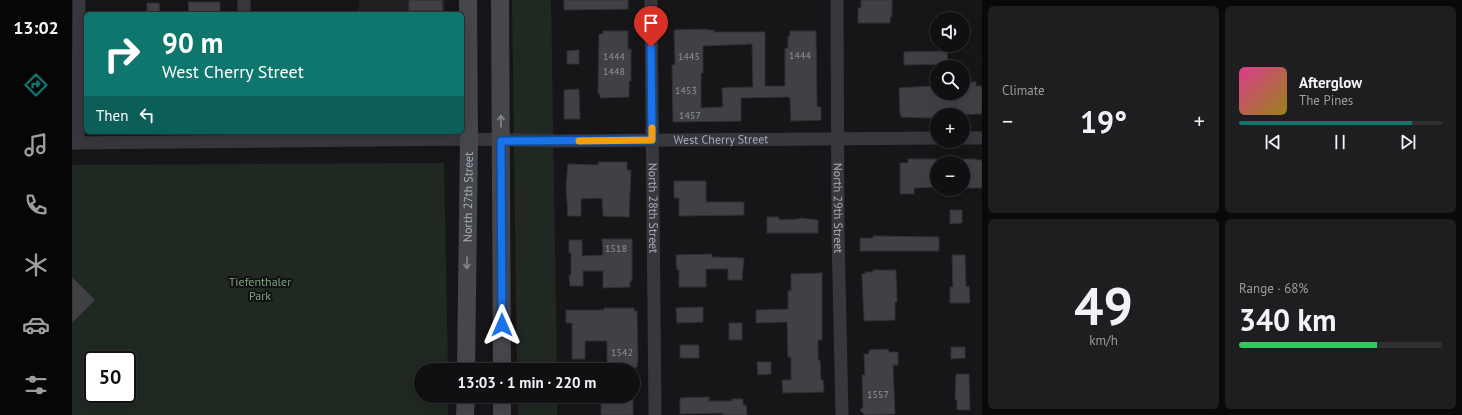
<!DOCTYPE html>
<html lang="en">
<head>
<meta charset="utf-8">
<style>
	body { margin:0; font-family:"PT Sans",sans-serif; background:#1e1e20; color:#f1f3f6; height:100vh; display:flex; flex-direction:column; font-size:15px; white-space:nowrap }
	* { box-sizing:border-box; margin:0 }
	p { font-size:13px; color:#9c9d9f }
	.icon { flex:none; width:22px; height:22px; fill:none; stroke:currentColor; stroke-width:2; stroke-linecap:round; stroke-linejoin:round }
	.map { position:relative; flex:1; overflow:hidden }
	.panel { display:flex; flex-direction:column; gap:6px; padding:6px; background:#09090a; width:480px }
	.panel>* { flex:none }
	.top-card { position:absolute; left:12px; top:12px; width:380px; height:122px; border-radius:6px; box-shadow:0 4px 16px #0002,0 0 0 1px #303032; background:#0f766e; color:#fff; overflow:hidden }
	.buttons { position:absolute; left:858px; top:12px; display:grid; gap:8px }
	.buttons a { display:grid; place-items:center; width:40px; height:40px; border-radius:50%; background:#101012; box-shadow:0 4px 16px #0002,0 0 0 1px #303032; font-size:20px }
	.speed { position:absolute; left:12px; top:351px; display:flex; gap:8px; font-size:20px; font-weight:700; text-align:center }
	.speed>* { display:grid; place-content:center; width:52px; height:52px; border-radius:50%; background:#101012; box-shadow:0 4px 16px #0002,0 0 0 1px #303032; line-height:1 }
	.speed .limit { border:2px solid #111; border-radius:6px; background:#fff; color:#111 }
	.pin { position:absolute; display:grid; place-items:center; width:34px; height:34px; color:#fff; margin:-41px -17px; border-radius:50% 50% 50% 0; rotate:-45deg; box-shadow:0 0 4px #0007 }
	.pin .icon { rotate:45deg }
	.me { position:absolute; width:44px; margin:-22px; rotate:0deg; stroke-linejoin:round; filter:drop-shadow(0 0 3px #0008) }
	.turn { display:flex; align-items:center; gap:14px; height:84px; padding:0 12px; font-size:18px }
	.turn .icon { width:52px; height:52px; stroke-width:2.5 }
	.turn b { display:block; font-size:28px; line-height:34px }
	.then { display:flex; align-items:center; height:38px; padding:0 12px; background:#0003; gap:8px; font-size:15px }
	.big { font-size:30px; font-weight:800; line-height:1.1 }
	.panel .widget { flex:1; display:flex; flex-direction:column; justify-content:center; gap:6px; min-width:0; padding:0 14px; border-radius:6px; background:#1e1e20 }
	.panel .dial { align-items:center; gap:0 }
	.dial b { font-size:52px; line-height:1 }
	.song { display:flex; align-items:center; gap:12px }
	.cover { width:48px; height:48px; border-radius:6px; background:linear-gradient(135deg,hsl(330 70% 55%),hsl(50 70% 35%)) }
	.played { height:4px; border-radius:2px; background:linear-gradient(90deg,#0f766e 85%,#303032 85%) }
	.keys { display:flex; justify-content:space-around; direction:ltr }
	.heat { display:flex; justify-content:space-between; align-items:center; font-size:22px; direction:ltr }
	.charge { height:6px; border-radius:3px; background:linear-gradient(90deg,#34c759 68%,#303032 0) }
	.panel .tiles { flex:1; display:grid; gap:6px; grid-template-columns:repeat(2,1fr) }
	.trip { position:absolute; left:342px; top:363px; width:226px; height:40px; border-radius:20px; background:#101012; box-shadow:0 4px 16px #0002,0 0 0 1px #303032; font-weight:800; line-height:40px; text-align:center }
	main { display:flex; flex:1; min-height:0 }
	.menu { display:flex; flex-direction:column; width:72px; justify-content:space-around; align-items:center; background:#060607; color:#9c9d9f }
	.menu .icon { width:28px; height:28px }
	.menu .on { color:#0f766e }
	.menu b { font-size:18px; color:#f1f3f6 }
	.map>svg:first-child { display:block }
</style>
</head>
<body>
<main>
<nav class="menu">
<b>13:02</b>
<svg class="icon on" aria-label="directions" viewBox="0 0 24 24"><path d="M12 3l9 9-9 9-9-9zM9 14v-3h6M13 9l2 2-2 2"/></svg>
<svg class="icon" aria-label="music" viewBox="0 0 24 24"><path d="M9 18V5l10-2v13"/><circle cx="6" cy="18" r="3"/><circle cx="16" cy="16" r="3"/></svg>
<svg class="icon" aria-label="phone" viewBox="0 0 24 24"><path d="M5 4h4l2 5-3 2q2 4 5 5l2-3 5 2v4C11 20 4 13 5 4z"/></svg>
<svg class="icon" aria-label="climate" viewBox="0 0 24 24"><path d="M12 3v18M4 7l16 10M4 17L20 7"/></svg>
<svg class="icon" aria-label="car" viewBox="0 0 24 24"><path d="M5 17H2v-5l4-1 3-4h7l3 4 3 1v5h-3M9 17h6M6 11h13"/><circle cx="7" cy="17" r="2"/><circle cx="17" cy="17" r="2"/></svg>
<svg class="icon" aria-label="filters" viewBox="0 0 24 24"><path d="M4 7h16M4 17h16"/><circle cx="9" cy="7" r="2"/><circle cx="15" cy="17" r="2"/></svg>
</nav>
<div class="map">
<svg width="910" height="415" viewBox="0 0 910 415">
	<rect width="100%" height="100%" fill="#161618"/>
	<path fill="#222225" d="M287 0H373V14H287Z"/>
	<path fill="#202822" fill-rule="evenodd" d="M440 0H479L485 370H445Z
		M372 163 376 370H349V396H376V415H0V165ZM21 360H55V394H21Z
		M446 396H485V415H446Z"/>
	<path fill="#404145" stroke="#313034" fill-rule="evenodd" d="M337 0H370L371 11H337Z
		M492 0H556V9L492 10Z
		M789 0H820V17H818V23H786V8H789Z
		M116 2H148V14H117Z
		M75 3H87L88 14H75Z
		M635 29V30H642V32H693V86H713V48H716V36H718V31H744L745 107H749V120L719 121 718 98 716 97 669 98V121L601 122 600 65H603L602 30ZM680 44 681 87 650 88 651 107 629 108V73H631V46Z
		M531 31H556V49H559V81H557V97L528 98V94H526L527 34H531Z
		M507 50V64H495V51Z
		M875 51 876 64 832 65V52Z
		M891 82H904V86H910V114L865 115V117L857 118 829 117V114H828L827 88 859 86V88H865V93H891Z
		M507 89 508 119H492V90Z
		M836 159H865V187L842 188V194H828V163H836Z
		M891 159H904V160H910V188H891Z
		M526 162H555V170H559L557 217 531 216 530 198 509 199V216H496L494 186 496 164 526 165Z
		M602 181H634V202H672V215L607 216V198H602Z
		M878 210H890V223L878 224Z
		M695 217H707V220L727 219 728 218 746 220V233H695Z
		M801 236 867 237V251H788V238H801Z
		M530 239H560V281H558V287L531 288V271H511V286H498L497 275H499V253H497V240H510V256L531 255Z
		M640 254V257L672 258 670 280H656V269H634V287H607V270H605L604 255Z
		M880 255H893L894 287 897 286 898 303H878V287H881Z
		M801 270H824L825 300V302H823V320L792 321 790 274H793V272H801Z
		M750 273V340H746V360H748L749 380H751L752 392 711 393 710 380H719V357H716L715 322 684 323V310L716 309V291H719V274Z
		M0 277 23 300 0 323Z
		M631 307V322L605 323 604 308Z
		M532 308H562V311H565L566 359 565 367 562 368V370H535V341H513V359H500V323H494V310H532Z
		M657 323H670V340H657Z
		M608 345H627V358H608Z
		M879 347H893V358L879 359Z
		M816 349 817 352H826V365H821L823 414 793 415 788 410 791 407 790 375H793L792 354H797V350Z
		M685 362H699V374L686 375Z
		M884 374H897L898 410H885V400H883Z
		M637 397V401H660V399H671V405H674L675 415H651V413L608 414V398Z
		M529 398H561V415H529Z"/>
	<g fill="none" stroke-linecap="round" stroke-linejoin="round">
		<g stroke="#37383d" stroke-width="13">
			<path d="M172 0V14"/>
			<path id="s1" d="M579 0 583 415"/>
			<path id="s2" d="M765 0 766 233 770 415"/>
			<path d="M891 138H910"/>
			<path id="s3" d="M0 143 397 139 487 141 865 138"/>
			<path d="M6 143 7 0"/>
		</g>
		<g stroke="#45474d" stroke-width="18">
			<path d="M428 0 430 370"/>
			<path id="s4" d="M394 370 397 139 396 0"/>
			<path d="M430 396V415"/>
			<path d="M393 415 394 396"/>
		</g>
	</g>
	<defs><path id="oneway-shaft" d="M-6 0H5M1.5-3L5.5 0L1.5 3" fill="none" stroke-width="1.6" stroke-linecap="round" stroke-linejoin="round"/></defs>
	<g stroke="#868993">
		<use href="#oneway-shaft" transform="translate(429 121) rotate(-91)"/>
		<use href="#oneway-shaft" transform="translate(395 263) rotate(91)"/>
	</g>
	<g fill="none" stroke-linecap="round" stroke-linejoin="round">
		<defs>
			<path id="route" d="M430 325 429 141 580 140 579 47"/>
		</defs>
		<use href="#route" stroke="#114b97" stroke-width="10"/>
		<use href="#route" stroke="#1a73e8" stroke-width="7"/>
		<path stroke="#f59e0b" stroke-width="7" d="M507 141 580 140V128"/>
	</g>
	<g text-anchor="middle" stroke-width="4" stroke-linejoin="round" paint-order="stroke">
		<g font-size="10" fill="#8f919b">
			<text x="728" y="59">1444</text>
			<text x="542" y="60">1444</text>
			<text x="617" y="60">1445</text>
			<text x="542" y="75">1448</text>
			<text x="614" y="94">1453</text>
			<text x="618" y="119">1457</text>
			<text x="544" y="252">1518</text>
			<text x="550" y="356">1542</text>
			<text x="806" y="398">1557</text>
		</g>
		<g font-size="12" fill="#a9acb8" stroke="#111113">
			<text dy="4" stroke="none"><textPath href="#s3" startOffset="649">West Cherry Street</textPath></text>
			<text dy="4" stroke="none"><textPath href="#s4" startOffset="173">North 27th Street</textPath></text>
			<text dy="4" stroke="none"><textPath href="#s1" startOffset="208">North 28th Street</textPath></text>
			<text dy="4" stroke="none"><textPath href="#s2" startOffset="208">North 29th Street</textPath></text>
		</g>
		<g font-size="12" fill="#80a285" stroke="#111113">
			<text x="188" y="286">Tiefenthaler<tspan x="188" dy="14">Park</tspan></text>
		</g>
	</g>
</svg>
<div class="buttons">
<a><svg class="icon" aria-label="sound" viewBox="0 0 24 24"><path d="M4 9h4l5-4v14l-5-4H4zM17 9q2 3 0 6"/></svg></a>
<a><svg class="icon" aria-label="search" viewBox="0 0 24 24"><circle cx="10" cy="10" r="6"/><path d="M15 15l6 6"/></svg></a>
<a>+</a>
<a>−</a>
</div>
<div class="speed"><div class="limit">50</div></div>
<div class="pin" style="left:579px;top:47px;background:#d93025"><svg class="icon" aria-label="arrive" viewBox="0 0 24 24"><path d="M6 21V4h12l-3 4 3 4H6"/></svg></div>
<svg class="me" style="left:430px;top:325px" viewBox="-20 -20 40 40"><path d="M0-17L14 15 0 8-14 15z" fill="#1a73e8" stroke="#fff" stroke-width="4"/></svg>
<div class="trip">13:03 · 1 min · 220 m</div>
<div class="top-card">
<div class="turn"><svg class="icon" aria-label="right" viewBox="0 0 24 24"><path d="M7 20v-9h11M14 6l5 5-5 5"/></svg><div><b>90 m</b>West Cherry Street</div></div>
<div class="then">Then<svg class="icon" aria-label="left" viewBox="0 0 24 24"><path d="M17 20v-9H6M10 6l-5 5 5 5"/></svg></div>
</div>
</div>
<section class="panel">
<div class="tiles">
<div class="widget"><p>Climate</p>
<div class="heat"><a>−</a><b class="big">19°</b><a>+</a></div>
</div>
<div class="widget">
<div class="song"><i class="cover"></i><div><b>Afterglow</b><p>The Pines</p></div></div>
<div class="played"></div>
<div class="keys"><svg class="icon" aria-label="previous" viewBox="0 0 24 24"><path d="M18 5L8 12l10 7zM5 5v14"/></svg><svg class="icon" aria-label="pause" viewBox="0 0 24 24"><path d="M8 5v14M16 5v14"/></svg><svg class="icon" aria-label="next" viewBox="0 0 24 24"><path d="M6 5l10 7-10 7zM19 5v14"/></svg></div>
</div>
<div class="widget dial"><b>49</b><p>km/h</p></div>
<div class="widget"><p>Range · 68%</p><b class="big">340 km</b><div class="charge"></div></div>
</div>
</section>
</main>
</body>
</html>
